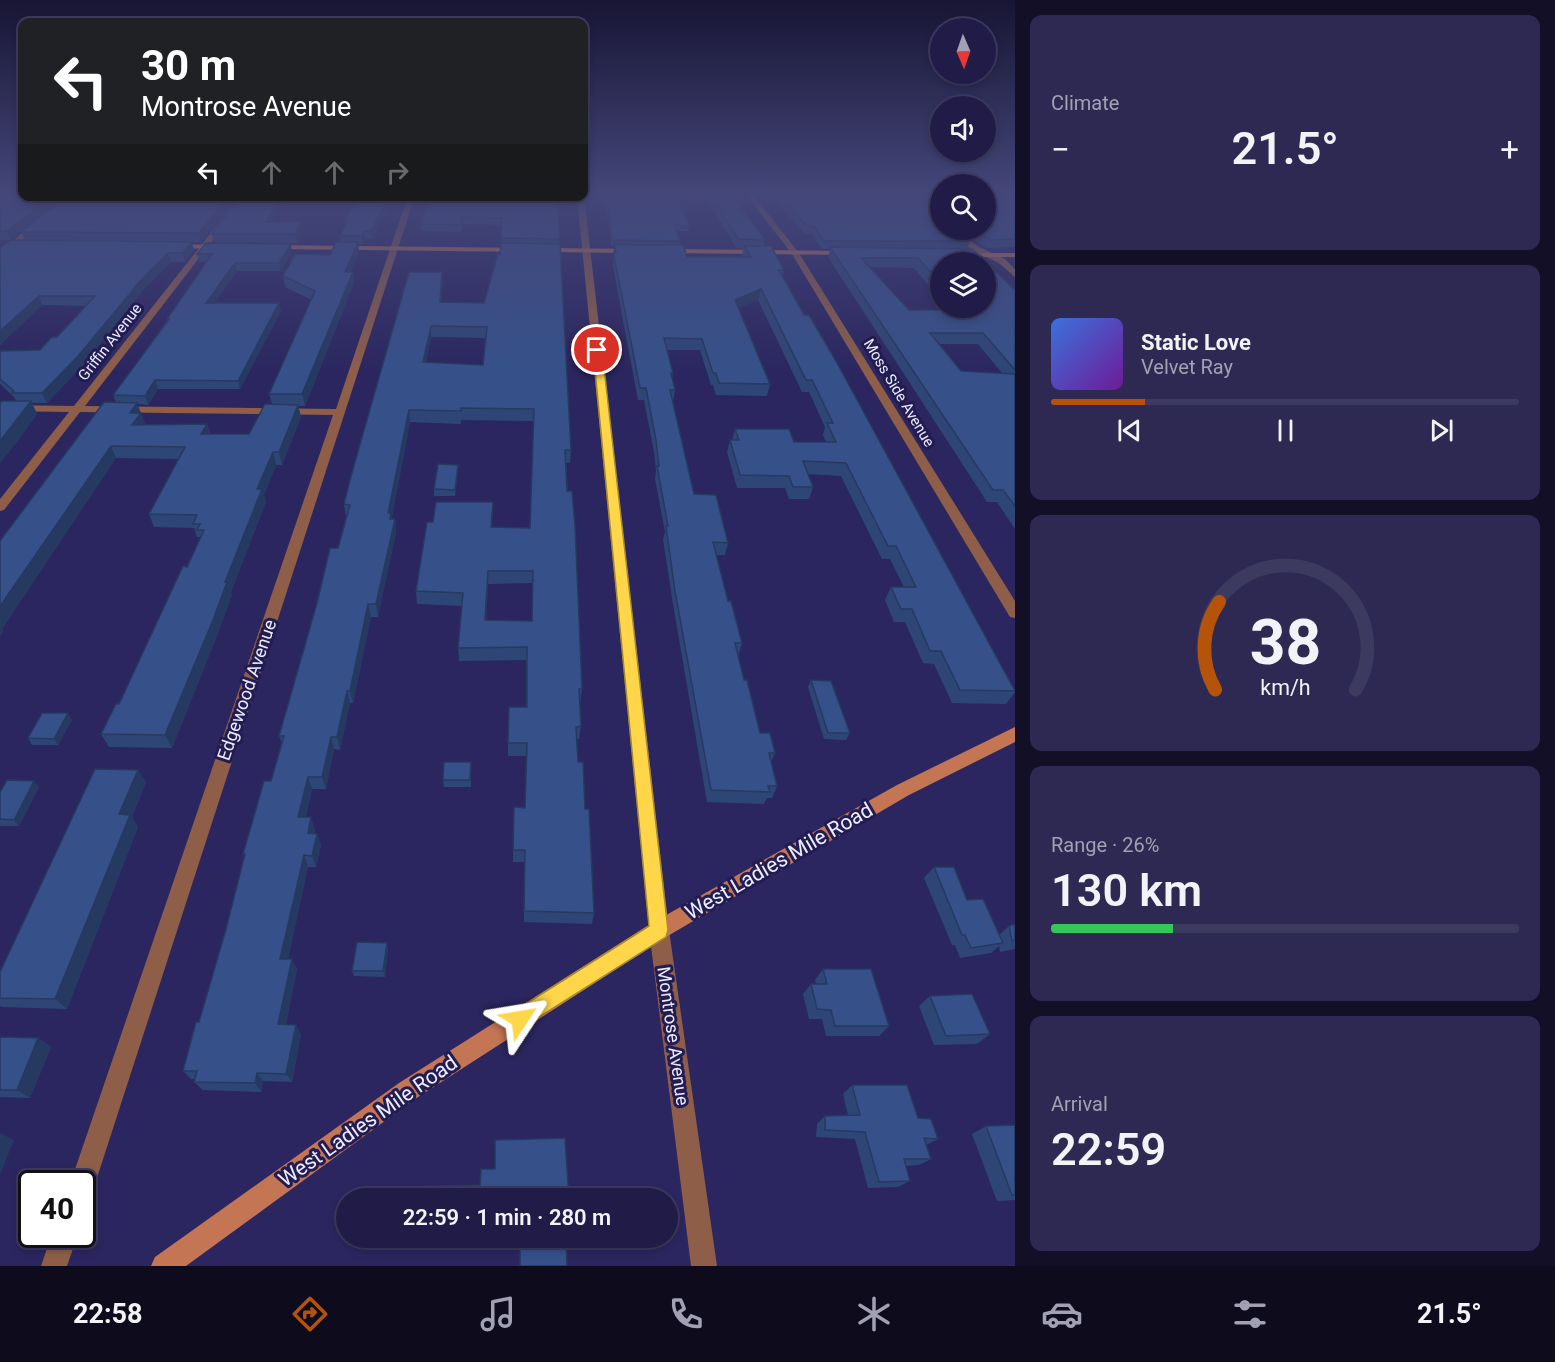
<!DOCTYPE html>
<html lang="en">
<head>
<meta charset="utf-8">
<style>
	body { margin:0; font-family:Roboto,sans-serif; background:#2d2952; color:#f1f3f6; height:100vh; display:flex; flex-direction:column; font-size:22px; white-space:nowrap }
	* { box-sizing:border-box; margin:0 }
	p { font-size:20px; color:#a2a1b4 }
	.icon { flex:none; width:33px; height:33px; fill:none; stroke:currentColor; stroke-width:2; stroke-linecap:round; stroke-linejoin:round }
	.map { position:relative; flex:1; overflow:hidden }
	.drawer { display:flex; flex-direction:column; gap:15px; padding:15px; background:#120f27; width:540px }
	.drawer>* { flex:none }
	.top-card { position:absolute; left:18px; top:18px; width:570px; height:183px; border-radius:12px; box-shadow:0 3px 9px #0003,0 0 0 2px #3d3a60; background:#202124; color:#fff; overflow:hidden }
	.needle { width:39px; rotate:178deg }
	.fabs { position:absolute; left:930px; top:18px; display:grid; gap:12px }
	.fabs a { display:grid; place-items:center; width:66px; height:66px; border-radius:50%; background:#201c47; box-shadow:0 3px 9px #0003,0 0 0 2px #3d3a60; font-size:30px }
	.speed { position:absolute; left:18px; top:1170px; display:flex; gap:12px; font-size:30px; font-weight:700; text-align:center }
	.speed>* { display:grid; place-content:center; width:78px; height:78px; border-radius:50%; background:#201c47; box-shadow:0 3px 9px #0003,0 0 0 2px #3d3a60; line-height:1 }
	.speed .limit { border:3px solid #111; border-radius:9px; background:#fff; color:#111 }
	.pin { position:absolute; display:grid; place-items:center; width:51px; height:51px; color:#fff; margin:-26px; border:3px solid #fff; border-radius:50%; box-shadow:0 2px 6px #0007 }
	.me { position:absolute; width:66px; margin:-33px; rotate:57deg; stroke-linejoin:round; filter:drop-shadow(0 0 4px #0008) }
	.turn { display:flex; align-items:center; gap:21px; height:126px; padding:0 24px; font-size:27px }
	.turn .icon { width:78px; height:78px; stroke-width:2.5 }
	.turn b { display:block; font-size:42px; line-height:51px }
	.lanes { display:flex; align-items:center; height:57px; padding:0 24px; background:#0003; justify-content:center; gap:30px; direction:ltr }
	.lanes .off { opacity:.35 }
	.big { font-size:45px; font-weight:600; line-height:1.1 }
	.drawer .widget { flex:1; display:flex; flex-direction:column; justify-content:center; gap:9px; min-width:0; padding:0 21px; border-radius:12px; background:#2d2952 }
	.drawer .dial { align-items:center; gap:0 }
	.dial svg { height:156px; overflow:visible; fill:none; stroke:#3d3a60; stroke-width:7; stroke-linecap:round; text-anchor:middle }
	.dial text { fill:#f1f3f6; stroke:none }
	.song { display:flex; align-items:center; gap:18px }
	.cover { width:72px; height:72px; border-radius:9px; background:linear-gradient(135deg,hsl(220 70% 55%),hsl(280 70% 35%)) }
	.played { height:6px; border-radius:3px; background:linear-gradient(90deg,#b45309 20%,#3d3a60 20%) }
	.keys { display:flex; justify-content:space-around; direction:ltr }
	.heat { display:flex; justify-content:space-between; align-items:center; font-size:33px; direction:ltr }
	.charge { height:9px; border-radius:4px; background:linear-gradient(90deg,#34c759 26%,#3d3a60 0) }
	.trip { position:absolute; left:336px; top:1188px; width:342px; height:60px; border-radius:30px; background:#201c47; box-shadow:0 3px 9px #0003,0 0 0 2px #3d3a60; font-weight:600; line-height:60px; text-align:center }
	.menu { display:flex; height:96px; justify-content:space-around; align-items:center; background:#0d0b1c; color:#a2a1b4 }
	.menu .icon { width:42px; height:42px }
	.menu .current { color:#b45309 }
	.menu b { font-size:27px; color:#f1f3f6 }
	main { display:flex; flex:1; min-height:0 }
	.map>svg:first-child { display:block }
</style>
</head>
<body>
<main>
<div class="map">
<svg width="1015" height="1266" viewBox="0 0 1015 1266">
	<rect width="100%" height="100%" fill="#2b265f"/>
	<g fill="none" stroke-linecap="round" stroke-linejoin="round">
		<path fill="#8f5e49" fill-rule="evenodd" d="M746 195H753L799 253 1015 601V618L1010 617 792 254Z
			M240 196H247L85 406 336 409 408 196H415L95 1184 91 1193 82 1196V1184H70L333 415 80 412 4 510 0 511V499L69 412 0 411V405L74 406Z
			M577 196H584L669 930 717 1266H691L649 930Z
			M35 223 42 225 0 257V251Z
			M948 230H956L979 247 1005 259 1015 269V277L999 263 973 251Z
			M52 1234H78L67 1266H41Z"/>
		<path fill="#c47554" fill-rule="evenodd" d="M171 244 222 245 226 247 222 249 174 248H171Z
			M270 245 633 249 637 251 633 253 273 249H270Z
			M666 249 849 251 853 253 849 255 663 253 662 251Z
			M957 253H1015V257H960L956 255Z
			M1015 727V742L909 795 666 937 415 1099 186 1266H151L155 1257 399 1083 652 923 897 785Z"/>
	</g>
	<path fill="#2e4676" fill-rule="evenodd" d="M0 195 22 196H64L10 240H0Z
		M602 195H676L689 225 688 231H677L680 241 679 245 687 257H742L743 248H736L705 195H732L765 240 764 246 784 270 783 276 1015 690V692L1006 704 952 703 934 664 923 663 905 622H894L885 600 891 587H904L890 559H882L841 476 808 474 813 487 809 499H789L785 488H737L727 452 730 440H732L735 429 794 442H826L823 435 825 427 809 392H802L758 300 738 308 770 384 767 396 716 395 713 385H711L700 350H667L673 373 672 379 675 390 673 401 694 494 728 543 725 555H716L728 601 742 643 738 656 744 680 760 733 775 753 771 762 777 786 772 798H767L764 804 707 802 673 604 663 539 665 532 655 479 656 470 654 452 644 400H638L614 272 613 263 614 246H611L609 226Z
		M771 195H915L970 241 967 249 1015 290V529L997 502H987L828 257 830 249H822L812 234H805ZM940 262 986 308H948L951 310H909L870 267 914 268 940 298ZM939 344H978L1002 373 961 371Z
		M916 195H940V215Z
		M1015 195V247L987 248 959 230H986Z
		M237 196 201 242H192L194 250 185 262H171L144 289 83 365 47 403H32L37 414 14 446 16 401 15 398 0 384V351L40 350 57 337 87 306 42 305 0 345V248L25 240 21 232Z
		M287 196 272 222 304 231 297 243 214 242 212 234Z
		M558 196 560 244 571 450 570 463H566L582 689 580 702 581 726 579 739H577L578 762 585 809 594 913 592 924 524 922V862H513V850L525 808 526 756H508V743L526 707V660L459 661 458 648 462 606 417 604 416 591 433 522 493 502 492 527 530 528 534 421 461 420V424L410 422 392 517V519H395L396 532 378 617H371L353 703H350L340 750 334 749 326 789H312L306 817 315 829 314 834H317L321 845 316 867H308L288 959 297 969 286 1024 301 1034 292 1082 263 1081 261 1092 203 1090 194 1082 195 1079H191L183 1071 199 1022 226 929 245 857 243 854 271 781 282 743 279 736 338 548 346 517 344 504 443 283 441 302 484 303 500 254 502 225 463 224 461 232 421 231 420 224ZM431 337 485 338 483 365 426 362ZM533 583 532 621H486L488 584Z
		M386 212 372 239H365L363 244H358L359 252 351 272 354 283 305 406H298L301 417 282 465H276L264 495 266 502 231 592 232 595 218 633 172 748 109 747 101 734 119 704 200 539V537H197L194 528 154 527 149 514 178 459 116 458 2 629 3 631 0 636V541L116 402 113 395 168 321 167 319 206 262H199L197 254 292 251 281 271H237L214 303 281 311 240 389H158L148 405 137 404 145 425 207 424 210 434H249L272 404 269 394 312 300 285 287 283 276 330 255 341 242 340 236 345 226 344 221Z
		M458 471 455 496H434V489Z
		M811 680 850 733 846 740 824 739 808 687Z
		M72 720 58 745H32L28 738Z
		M471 768V787H444L443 780Z
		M138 770 146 782 132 817 138 827 67 1009 2 1007 0 1006V972Z
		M34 781 39 787 19 826H0V792Z
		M934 867 967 900 999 935 1009 926 1015 924V949L1000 952 999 946 991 953 960 958 955 945H952L924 878Z
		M388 948 385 977 354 976 352 971Z
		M823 969 889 1026 879 1036H826L822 1019H809L803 994 811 984H816L815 980Z
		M930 996 990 1034 977 1044 934 1045 919 1006Z
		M0 1037 38 1038 51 1047 30 1098 0 1097Z
		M852 1085 918 1118 938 1139 926 1145 931 1159 919 1165 906 1166 910 1181 898 1187 868 1188 855 1139 816 1137 817 1124 825 1116 848 1115 843 1094Z
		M1015 1125V1200L997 1201 972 1134 986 1126Z
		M571 1238 569 1244H566L567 1266H520V1245L407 1247 403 1242Z"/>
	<path fill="#263960" d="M51 196H64L10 240 7 231Z
		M229 196H237L201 242 199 233Z
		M281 196H287L267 230 266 222Z
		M388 196H392L386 212 372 239 371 231Z
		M302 222 304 231 297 243 295 234Z
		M364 231 365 239 363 244 362 236Z
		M192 242 194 250 185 262 183 253Z
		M358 242 359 252 347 283 345 272Z
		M291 244 292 251 281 271 279 263Z
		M168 253 171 262 144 289 83 365 47 403 42 393 141 280Z
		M235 263 237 271 209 311 206 303Z
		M353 272 354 283 305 406 302 394Z
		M442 272 443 283 440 313V302Z
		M761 289 758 300 732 311 735 300Z
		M39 296 42 305 0 345V331Z
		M279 303 281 311 240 389 238 381Z
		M431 326V337L424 373 423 362Z
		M155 380 158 389 148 405 145 396Z
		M31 401 37 414 14 446 0 463V441Z
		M137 403 141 413 146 425H132L130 413Z
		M298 405 301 417 282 465 279 452Z
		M409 410 410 422 392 517 393 526 388 513Z
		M207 424 210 436 201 434Z
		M111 446 116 458 2 629 3 631 0 636V606Z
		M273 452 276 465 264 495 266 502 231 592 232 595 218 633 172 748 165 735 225 582 257 489Z
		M458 465V471L455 496V490Z
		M395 519 396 532 378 617 376 604Z
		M488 571V584L486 633 485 620Z
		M368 604 371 617 353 703 350 691Z
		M347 691 350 703 340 750 337 737Z
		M68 713 72 720 58 745 54 739Z
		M331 737 334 749 326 789 322 777Z
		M138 770 146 782 132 817 138 827 67 1009 55 999 119 814Z
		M308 777 312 789 303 829 298 817Z
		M34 781 39 787 19 826 14 820Z
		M311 817 315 829 312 845 308 833Z
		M317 834 321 845 316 867 312 856Z
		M304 855 308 867 286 969 280 959Z
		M387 943 388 948 385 977 383 971Z
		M292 959 297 969 284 1033 278 1024Z
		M296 1025 301 1034 292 1082 286 1074Z
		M38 1038 51 1047 30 1098 17 1090Z
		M257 1073 263 1081 261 1092 255 1083Z
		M0 1133 14 1140 0 1175Z"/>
	<path fill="#365189" stroke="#263960" stroke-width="1.5" fill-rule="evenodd" d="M0 195H22V196H51L7 231 0 232Z
		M604 195H676L689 225H675L680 241 612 240 610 220Z
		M711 195H732L765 240 738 239Z
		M779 195H915L940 216V230H957L970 241H824L814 226H807Z
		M928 195H940V206Z
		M986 195H1015V239L990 240 974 230H986Z
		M66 196H229L199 233 21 232Z
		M241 196H281L266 222H302L295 234H212Z
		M359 196H388L385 204 371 231H364L362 236H340L347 221H344Z
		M429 196H558L560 239 501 238 502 218 462 217 461 225 420 224Z
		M11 240 192 242 183 253H168L141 280 79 355 42 393H12L14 391 0 379V351L40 350 52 337H57L95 296H39L0 331V248Z
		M336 242H358L345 272H353L302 394H269L315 291 283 276 295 254 330 255Z
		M206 243 291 244 279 263H235L206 303H279L238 381 155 380 145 396 113 395 169 319H167L212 254H197Z
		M501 243 560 244 571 450H565L567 491H572L575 525 582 689H579L581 726 576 727 578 762H583L585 809H589L594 913 524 911 525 850H513L514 807 525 808 527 743H508L509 707H527V647L458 648 463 593 416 591 427 522H433L436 502H493L491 527 530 528 534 409 461 408V411L409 410 388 513H391L390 519H395L376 604H368L350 691H347L337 737H331L322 777H308L298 817H311L308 833 317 834 312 856 304 855 280 959H292L278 1024 296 1025 286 1074 257 1073 255 1083 194 1082 197 1071H183L196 1022H199L226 929 245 854H243L264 781H271L284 736H279L317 603 330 548H338L350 505 344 504 351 476 409 272H442L440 302 484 303 498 254H500ZM431 326 487 327 483 365 423 362ZM488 571H533L532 621 485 620Z
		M614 245H683L687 257H751L744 246H771L784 270H779L804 315H809L836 361 1015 691 960 690 941 651H930L912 609H901L891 587H916L896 546H888L846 463 803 461 813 487H793L789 476 740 475 730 440H739L735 429H789L794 442H836L827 423H833L812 380H806L761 289 735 300 770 384 719 383 716 373H713L702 339 664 338 673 373H671L675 390H670L694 494 716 495 728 543 713 542 728 601H731L742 643H735L744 680H747L760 733H770L775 753H769L777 786H768L770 792 711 790 675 591 666 526H668L657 466H659L656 440 646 388H640L615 261 614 252H616Z
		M830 247 972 249 1015 290V370L983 333H930L961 371 1015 374V506L1003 490H993ZM861 258H918L940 283V262H986V308H962L964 310H909Z
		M2 401H31L0 441V403Z
		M104 402 137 403 130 413H141L132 425 207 424 201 434H249L265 404 298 405 279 452H273L257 489H262L225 582H227L213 620 165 735 101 734 116 704H119L183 566 187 567 204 530H197L200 524H193L197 515 149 514 185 447 111 446 0 606V541Z
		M438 464 458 465 455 490 434 489Z
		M811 680 831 681 850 733H828Z
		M42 713H68L54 739 28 738Z
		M444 762H471L470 780H443Z
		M95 769 138 770 119 814 130 815 55 999 0 998V972Z
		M7 780 34 781 14 820 0 819V792Z
		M934 867H954L967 900 983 899 1003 943 971 948 965 935H962Z
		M1015 924V940L1012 941 1009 926Z
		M357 942 387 943 383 971H352Z
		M823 969H871L889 1026H835L831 1010 817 1009 811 984H827Z
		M972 994 990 1034 946 1036 930 996Z
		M0 1037 38 1038 17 1090H0Z
		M852 1085H907L918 1118 931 1119 938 1139 924 1138 931 1159H904L910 1181 879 1182 865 1132 825 1130V1116L860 1115Z
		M1015 1125V1195H1012L986 1126Z
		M565 1138 569 1198H405L406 1187 480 1185 481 1169H495V1140Z
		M403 1238H572H566L567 1266H520V1239L403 1242Z"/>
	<linearGradient id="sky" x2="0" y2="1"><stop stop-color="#181534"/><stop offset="0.52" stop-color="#44477a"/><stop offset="1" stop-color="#44477a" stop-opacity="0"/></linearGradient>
	<rect width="1015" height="372" fill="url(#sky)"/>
	<path fill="#ffd54a" stroke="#a68a30" stroke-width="1.5" d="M597 347 602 350 668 930 666 937 520 1029 513 1026 510 1019 513 1012 649 926 593 350Z"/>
	<g text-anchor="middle" stroke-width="6" stroke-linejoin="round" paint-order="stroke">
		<g font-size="15" fill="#ecedfb" stroke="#221c53">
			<text transform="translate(110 342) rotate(-52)" y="5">Griffin Avenue</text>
			<text transform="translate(899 393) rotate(59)" y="5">Moss Side Avenue</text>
		</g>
		<g font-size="18" fill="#ecedfb" stroke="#221c53">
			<text transform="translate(247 690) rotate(-71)" y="6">Edgewood Avenue</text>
			<text transform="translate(673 1036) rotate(82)" y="6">Montrose Avenue</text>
		</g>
		<g font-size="21" fill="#ecedfb" stroke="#221c53">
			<text transform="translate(779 861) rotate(-30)" y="7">West Ladies Mile Road</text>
			<text transform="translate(368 1121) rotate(-35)" y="7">West Ladies Mile Road</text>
		</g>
	</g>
</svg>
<div class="fabs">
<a><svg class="needle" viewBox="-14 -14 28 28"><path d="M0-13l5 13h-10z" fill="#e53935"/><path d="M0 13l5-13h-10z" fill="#a2a1b4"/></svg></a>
<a><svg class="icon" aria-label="sound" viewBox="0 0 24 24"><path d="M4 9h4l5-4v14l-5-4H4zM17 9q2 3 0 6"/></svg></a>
<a><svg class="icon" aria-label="search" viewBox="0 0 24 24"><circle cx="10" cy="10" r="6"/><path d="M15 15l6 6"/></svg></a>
<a><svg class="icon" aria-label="layers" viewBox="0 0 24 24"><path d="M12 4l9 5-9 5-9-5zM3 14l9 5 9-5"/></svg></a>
</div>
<div class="speed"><div class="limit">40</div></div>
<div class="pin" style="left:597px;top:350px;background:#d93025"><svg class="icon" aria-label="arrive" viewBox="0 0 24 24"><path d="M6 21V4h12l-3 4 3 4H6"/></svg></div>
<svg class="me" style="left:520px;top:1019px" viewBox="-20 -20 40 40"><path d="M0-17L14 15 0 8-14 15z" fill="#ffd54a" stroke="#fff" stroke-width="4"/></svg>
<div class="trip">22:59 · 1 min · 280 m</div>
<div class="top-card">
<div class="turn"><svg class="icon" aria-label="left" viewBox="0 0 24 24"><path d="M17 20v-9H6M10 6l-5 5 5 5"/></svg><div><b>30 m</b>Montrose Avenue</div></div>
<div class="lanes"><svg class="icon" aria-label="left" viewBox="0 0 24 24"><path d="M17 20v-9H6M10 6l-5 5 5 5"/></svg><svg class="icon off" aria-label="ahead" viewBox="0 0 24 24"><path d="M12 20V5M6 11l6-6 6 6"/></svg><svg class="icon off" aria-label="ahead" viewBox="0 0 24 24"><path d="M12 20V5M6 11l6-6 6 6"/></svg><svg class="icon off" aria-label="right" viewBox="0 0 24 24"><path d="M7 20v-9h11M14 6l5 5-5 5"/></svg></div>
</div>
</div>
<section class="drawer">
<div class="widget"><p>Climate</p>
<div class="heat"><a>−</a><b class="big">21.5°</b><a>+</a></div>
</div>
<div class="widget">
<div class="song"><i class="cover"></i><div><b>Static Love</b><p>Velvet Ray</p></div></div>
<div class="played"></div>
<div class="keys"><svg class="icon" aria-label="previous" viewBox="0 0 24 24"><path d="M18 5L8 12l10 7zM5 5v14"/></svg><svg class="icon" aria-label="pause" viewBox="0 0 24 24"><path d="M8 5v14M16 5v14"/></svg><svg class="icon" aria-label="next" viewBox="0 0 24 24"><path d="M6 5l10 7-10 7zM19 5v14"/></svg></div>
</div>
<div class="widget dial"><svg viewBox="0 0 100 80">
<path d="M14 69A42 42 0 1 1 86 69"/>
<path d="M14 69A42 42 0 0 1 16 24" stroke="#b45309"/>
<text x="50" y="56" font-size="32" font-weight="700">38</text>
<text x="50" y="72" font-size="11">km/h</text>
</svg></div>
<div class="widget"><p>Range · 26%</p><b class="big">130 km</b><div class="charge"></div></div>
<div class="widget"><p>Arrival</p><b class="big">22:59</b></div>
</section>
</main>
<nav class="menu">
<b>22:58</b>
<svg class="icon current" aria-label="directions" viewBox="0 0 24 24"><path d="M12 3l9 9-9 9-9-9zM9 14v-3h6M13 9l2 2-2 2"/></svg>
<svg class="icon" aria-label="music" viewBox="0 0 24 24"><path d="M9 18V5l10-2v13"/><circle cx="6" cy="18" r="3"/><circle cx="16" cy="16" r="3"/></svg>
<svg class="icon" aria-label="phone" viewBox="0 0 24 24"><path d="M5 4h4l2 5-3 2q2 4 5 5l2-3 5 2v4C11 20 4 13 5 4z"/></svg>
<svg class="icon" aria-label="climate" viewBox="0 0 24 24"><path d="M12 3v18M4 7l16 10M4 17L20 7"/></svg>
<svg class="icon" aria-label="car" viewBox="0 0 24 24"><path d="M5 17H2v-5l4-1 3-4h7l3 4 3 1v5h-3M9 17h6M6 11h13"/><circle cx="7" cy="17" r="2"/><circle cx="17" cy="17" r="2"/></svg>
<svg class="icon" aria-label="filters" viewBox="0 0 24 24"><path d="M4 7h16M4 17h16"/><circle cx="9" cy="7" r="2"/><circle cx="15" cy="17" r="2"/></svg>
<b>21.5°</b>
</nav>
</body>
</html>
